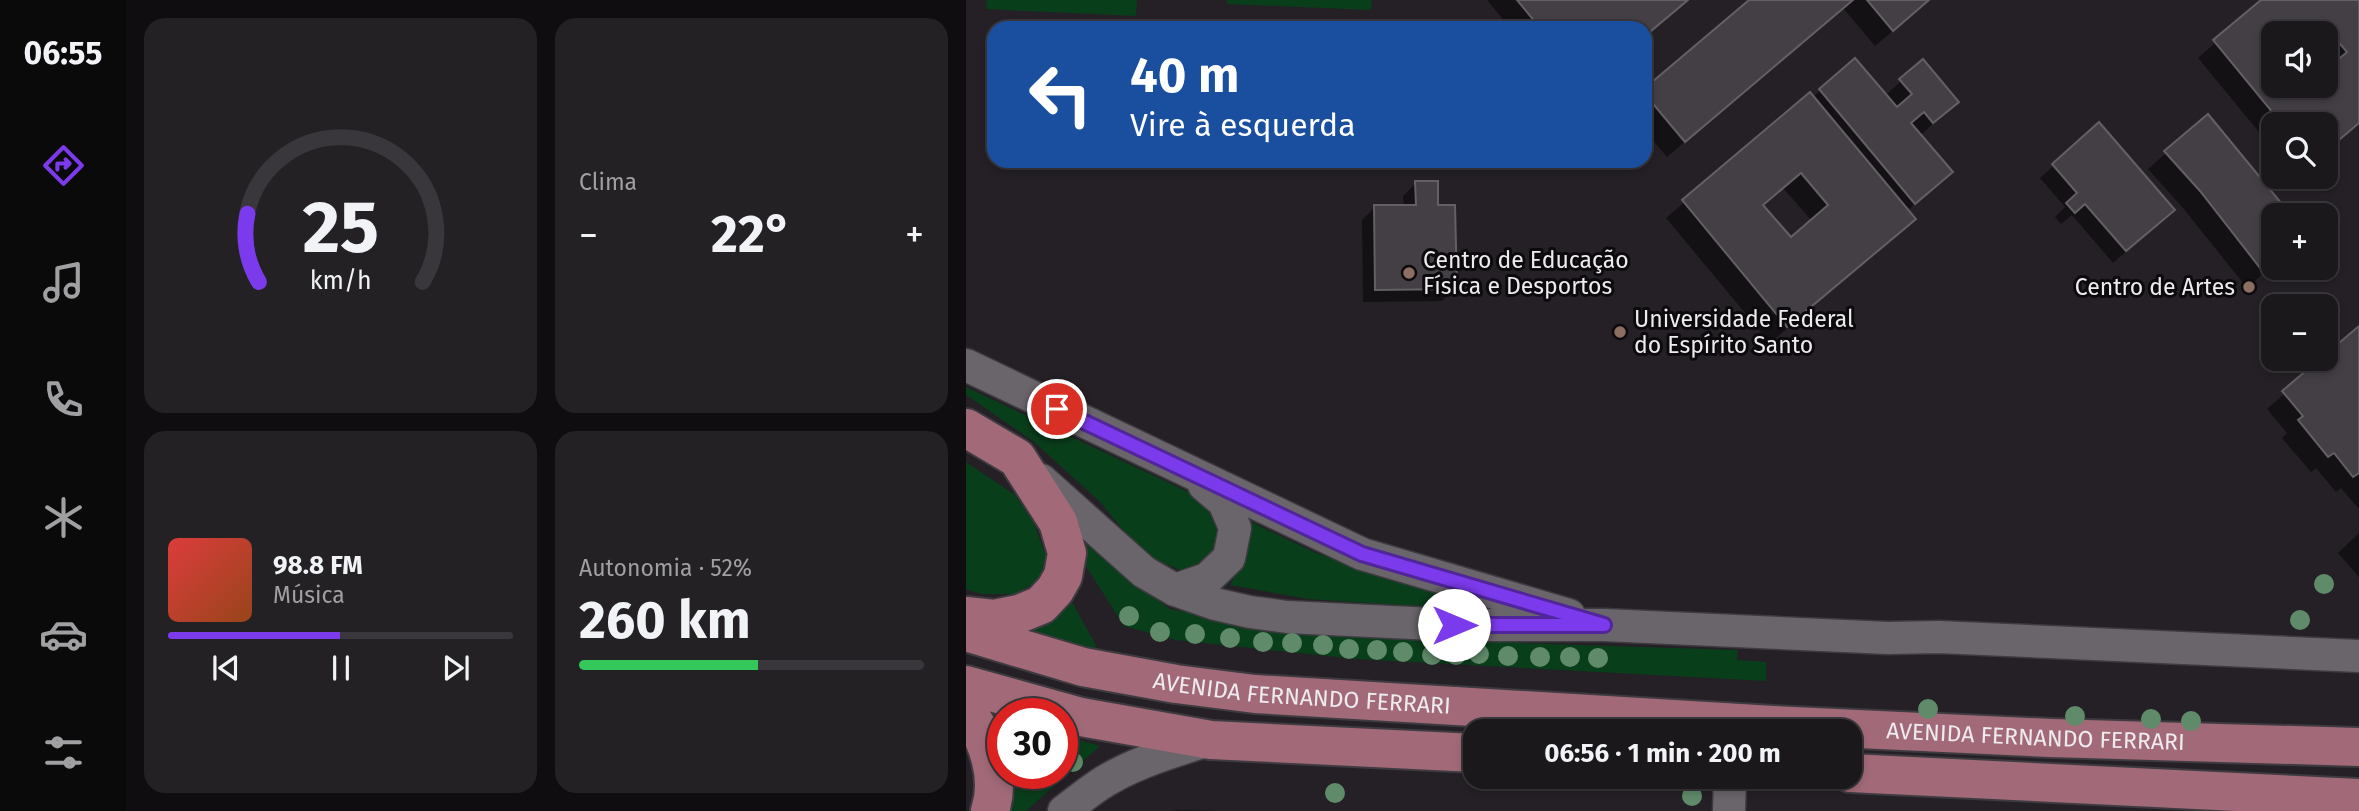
<!DOCTYPE html>
<html lang="pt">
<head>
<meta charset="utf-8">
<style>
	body { margin:0; font-family:"Fira Sans",sans-serif; background:#242125; color:#f1f3f6; height:100vh; display:flex; flex-direction:column; font-size:26px; white-space:nowrap }
	* { box-sizing:border-box; margin:0 }
	p { font-size:23px; color:#a0a0a3 }
	.icon { flex:none; width:38px; height:38px; fill:none; stroke:currentColor; stroke-width:2; stroke-linecap:round; stroke-linejoin:round }
	.map { position:relative; flex:1; overflow:hidden }
	.details { display:flex; flex-direction:column; gap:18px; padding:18px; background:#0f0d0f; width:840px }
	.details>* { flex:none }
	.guide { position:absolute; left:21px; top:21px; width:665px; height:147px; border-radius:21px; box-shadow:0 4px 10px #0003,0 0 0 2px #39373b; background:#1a4fa0; color:#fff; overflow:hidden }
	.tools { position:absolute; left:1295px; top:21px; display:grid; gap:14px }
	.tools a { display:grid; place-items:center; width:77px; height:77px; border-radius:14px; background:#1b181c; box-shadow:0 4px 10px #0003,0 0 0 2px #39373b; font-size:35px }
	.speed { position:absolute; left:21px; top:698px; display:flex; gap:14px; font-size:35px; font-weight:700; text-align:center }
	.speed>* { display:grid; place-content:center; width:91px; height:91px; border-radius:50%; background:#1b181c; box-shadow:0 4px 10px #0003,0 0 0 2px #39373b; line-height:1 }
	.speed .limit { border:10px solid #d22; background:#fff; color:#111 }
	.pin { position:absolute; display:grid; place-items:center; width:60px; height:60px; color:#fff; margin:-30px; border:4px solid #fff; border-radius:50%; box-shadow:0 2px 7px #0007 }
	.me { position:absolute; width:77px; margin:-38px; rotate:90deg; stroke-linejoin:round; filter:drop-shadow(0 0 5px #0008) }
	.turn { display:flex; align-items:center; gap:24px; height:147px; padding:0 28px; font-size:32px }
	.turn .icon { width:91px; height:91px; stroke-width:2.5 }
	.turn b { display:block; font-size:49px; line-height:60px }
	.big { font-size:52px; font-weight:700; line-height:1.1 }
	.details .tile { flex:1; display:flex; flex-direction:column; justify-content:center; gap:10px; min-width:0; padding:0 24px; border-radius:21px; background:#242125 }
	.details .dial { align-items:center; gap:0 }
	.dial svg { height:182px; overflow:visible; fill:none; stroke:#39373b; stroke-width:7; stroke-linecap:round; text-anchor:middle }
	.dial text { fill:#f1f3f6; stroke:none }
	.song { display:flex; align-items:center; gap:21px }
	.cover { width:84px; height:84px; border-radius:10px; background:linear-gradient(135deg,hsl(0 70% 55%),hsl(20 70% 35%)) }
	.played { height:7px; border-radius:4px; background:linear-gradient(90deg,#7c3aed 50%,#39373b 50%) }
	.keys { display:flex; justify-content:space-around; direction:ltr }
	.heat { display:flex; justify-content:space-between; align-items:center; font-size:38px; direction:ltr }
	.charge { height:10px; border-radius:5px; background:linear-gradient(90deg,#34c759 52%,#39373b 0) }
	.details .tiles { flex:1; display:grid; gap:18px; grid-template-columns:repeat(2,1fr) }
	.trip { position:absolute; left:497px; top:719px; width:399px; height:70px; border-radius:21px; background:#1b181c; box-shadow:0 4px 10px #0003,0 0 0 2px #39373b; font-weight:700; line-height:70px; text-align:center }
	main { display:flex; flex:1; min-height:0 }
	.menu { display:flex; flex-direction:column; width:126px; justify-content:space-around; align-items:center; background:#0b0a0b; color:#a0a0a3 }
	.menu .icon { width:49px; height:49px }
	.menu .active { color:#7c3aed }
	.menu b { font-size:32px; color:#f1f3f6 }
	.map>svg:first-child { display:block }
</style>
</head>
<body>
<main>
<nav class="menu">
<b>06:55</b>
<svg class="icon active" aria-label="directions" viewBox="0 0 24 24"><path d="M12 3l9 9-9 9-9-9zM9 14v-3h6M13 9l2 2-2 2"/></svg>
<svg class="icon" aria-label="music" viewBox="0 0 24 24"><path d="M9 18V5l10-2v13"/><circle cx="6" cy="18" r="3"/><circle cx="16" cy="16" r="3"/></svg>
<svg class="icon" aria-label="phone" viewBox="0 0 24 24"><path d="M5 4h4l2 5-3 2q2 4 5 5l2-3 5 2v4C11 20 4 13 5 4z"/></svg>
<svg class="icon" aria-label="climate" viewBox="0 0 24 24"><path d="M12 3v18M4 7l16 10M4 17L20 7"/></svg>
<svg class="icon" aria-label="car" viewBox="0 0 24 24"><path d="M5 17H2v-5l4-1 3-4h7l3 4 3 1v5h-3M9 17h6M6 11h13"/><circle cx="7" cy="17" r="2"/><circle cx="17" cy="17" r="2"/></svg>
<svg class="icon" aria-label="filters" viewBox="0 0 24 24"><path d="M4 7h16M4 17h16"/><circle cx="9" cy="7" r="2"/><circle cx="15" cy="17" r="2"/></svg>
</nav>
<section class="details">
<div class="tiles">
<div class="tile dial"><svg viewBox="0 0 100 80">
<path d="M14 69A42 42 0 1 1 86 69"/>
<path d="M14 69A42 42 0 0 1 9 39" stroke="#7c3aed"/>
<text x="50" y="56" font-size="32" font-weight="700">25</text>
<text x="50" y="72" font-size="11">km/h</text>
</svg></div>
<div class="tile"><p>Clima</p>
<div class="heat"><a>−</a><b class="big">22°</b><a>+</a></div>
</div>
<div class="tile">
<div class="song"><i class="cover"></i><div><b>98.8 FM</b><p>Música</p></div></div>
<div class="played"></div>
<div class="keys"><svg class="icon" aria-label="previous" viewBox="0 0 24 24"><path d="M18 5L8 12l10 7zM5 5v14"/></svg><svg class="icon" aria-label="pause" viewBox="0 0 24 24"><path d="M8 5v14M16 5v14"/></svg><svg class="icon" aria-label="next" viewBox="0 0 24 24"><path d="M6 5l10 7-10 7zM19 5v14"/></svg></div>
</div>
<div class="tile"><p>Autonomia · 52%</p><b class="big">260 km</b><div class="charge"></div></div>
</div>
</section>
<div class="map">
<svg width="1393" height="811" viewBox="0 0 1393 811">
	<rect width="100%" height="100%" fill="#242025"/>
	<path fill="#093e1b" d="M21 0H171L170 16 20 9Z
		M261 0H406L405 10 261 4Z
		M0 387 237 499 250 516 256 540 245 561 214 570 178 555 133 501 67 441 0 395Z
		M0 462 49 495 68 523 81 559 75 579 49 594H15L0 589Z
		M283 521 350 553 481 596 479 608 342 599 264 585 280 554Z
		M121 538 158 576 204 609 291 625 553 643 772 650 771 660 800 662V681L390 659 210 640 158 626 116 560Z
		M102 595 132 649 45 627Z
		M96 735 134 746 60 811H39L42 774H96Z"/>
	<path fill="#0007" fill-rule="evenodd" d="M521 0H722L679 36V28H544Z
		M786 0H964L909 46 877 8 701 157 679 131V91Z
		M1298 0H1393V123L1360 152V124H1307V149L1232 58ZM1307 33H1360V63L1364 68 1360 72V86H1307Z
		M889 60 919 96 956 61 990 102 954 136 984 172 941 211 948 219 931 235 804 343 700 218 844 94 847 97ZM817 188 846 221 825 240 796 206Z
		M1242 116 1322 215H1307V265L1281 288 1217 208 1182 169Z
		M1133 125 1194 222 1147 263 1106 215 1095 224 1089 217 1099 207 1074 178Z
		M450 183 471 207 489 288 476 301 397 302 396 220 409 207H438L437 196Z
		M1393 328V507L1392 508 1375 488 1370 492 1350 468 1345 472 1316 438 1321 433 1301 409Z
		M1393 533V577L1372 553Z
		M210 810 253 811H208Z"/>
	<path fill="#443f45" stroke="#645f65" stroke-width="2" fill-rule="evenodd" d="M551 0H722L679 36V28H574Z
		M783 0H887L719 142 683 99 681 101 679 99V88Z
		M901 0H963L927 31Z
		M1295 0H1393V123L1360 151V124H1316L1247 40ZM1358 25 1381 52 1360 70V86H1307V33H1348Z
		M889 58 931 107 946 94 933 79 957 59 993 102 967 123 958 112 945 123 987 172 949 204 853 89Z
		M844 92 950 219 821 327 716 200ZM835 173 862 205 825 237 797 205Z
		M1242 114 1325 215H1307V266L1298 273 1234 191 1198 151Z
		M1133 122 1209 210 1160 251 1119 204 1109 213 1100 203 1111 193 1086 164Z
		M449 181H472V205H489L491 289 409 290 408 205H450Z
		M1393 326V473L1387 477 1368 453 1362 457 1332 420 1337 416 1316 391 1354 359H1360V354Z"/>
	<g fill="none" stroke-linecap="round" stroke-linejoin="round">
		<defs>
			<path id="minor" d="M0 365 396 554 603 615
				M75 480 178 572 209 590 249 604 284 612 321 617 488 625H638L922 638 973 637 1393 656
				M209 590 241 579 263 558 269 528 258 502 238 485
				M98 811C110 802 121 793 133 785 166 763 206 752 243 740
				M763 811 764 777"/>
			<g id="major">
				<path d="M0 428 51 458 92 522 101 553 97 576 89 590 75 605 53 614 28 619 0 616"/>
				<path id="s1" d="M0 632 117 667 210 684 289 694 807 725 1085 738 1393 747"/>
				<path d="M0 685 115 717 245 740 509 753"/>
				<path d="M0 711C22 737 35 778 24 811"/>
				<path d="M884 773 1393 798"/>
			</g>
		</defs>
		<use href="#minor" stroke="#3e3b40" stroke-width="35"/>
		<use href="#major" stroke="#3e3b40" stroke-width="42"/>
		<use href="#minor" stroke="#6a656b" stroke-width="32"/>
		<use href="#major" stroke="#a26a79" stroke-width="38"/>
	</g>
	<g fill="#608b6a">
		<circle cx="1358" cy="584" r="10"/>
		<circle cx="163" cy="616" r="10"/>
		<circle cx="1334" cy="620" r="10"/>
		<circle cx="194" cy="632" r="10"/>
		<circle cx="229" cy="634" r="10"/>
		<circle cx="264" cy="638" r="10"/>
		<circle cx="297" cy="642" r="10"/>
		<circle cx="326" cy="643" r="10"/>
		<circle cx="357" cy="645" r="10"/>
		<circle cx="383" cy="649" r="10"/>
		<circle cx="411" cy="650" r="10"/>
		<circle cx="437" cy="652" r="10"/>
		<circle cx="513" cy="654" r="10"/>
		<circle cx="466" cy="655" r="10"/>
		<circle cx="490" cy="655" r="10"/>
		<circle cx="542" cy="656" r="10"/>
		<circle cx="574" cy="657" r="10"/>
		<circle cx="604" cy="657" r="10"/>
		<circle cx="632" cy="658" r="10"/>
		<circle cx="962" cy="709" r="10"/>
		<circle cx="1109" cy="716" r="10"/>
		<circle cx="1185" cy="719" r="10"/>
		<circle cx="1225" cy="721" r="10"/>
		<circle cx="107" cy="762" r="10"/>
		<circle cx="369" cy="793" r="10"/>
		<circle cx="726" cy="796" r="10"/>
	</g>
	<g fill="none" stroke-linecap="round" stroke-linejoin="round">
		<defs>
			<path id="route" d="M91 409 396 554 638 625H488"/>
		</defs>
		<use href="#route" stroke="#51269a" stroke-width="18"/>
		<use href="#route" stroke="#7c3aed" stroke-width="12"/>
	</g>
	<g fill="#8d6e63" stroke="#0c0a0d" stroke-width="2.5">
		<circle cx="443" cy="273" r="7"/>
		<circle cx="1283" cy="287" r="7"/>
		<circle cx="654" cy="332" r="7"/>
	</g>
	<g text-anchor="middle" stroke-width="6" stroke-linejoin="round" paint-order="stroke">
		<g font-size="23" fill="#eeebef" stroke="#0c0a0d" text-anchor="start">
			<text x="457" y="268">Centro de Educação<tspan x="457" dy="26">Física e Desportos</tspan></text>
			<text x="1269" y="295" text-anchor="end">Centro de Artes</text>
			<text x="668" y="327">Universidade Federal<tspan x="668" dy="26">do Espírito Santo</tspan></text>
		</g>
		<g font-size="23" fill="#eeebef" stroke="#0c0a0d">
			<text dy="8" stroke="none"><textPath href="#s1" startOffset="343">AVENIDA FERNANDO FERRARI</textPath></text>
			<text dy="8" stroke="none"><textPath href="#s1" startOffset="1078">AVENIDA FERNANDO FERRARI</textPath></text>
		</g>
	</g>
</svg>
<div class="tools">
<a><svg class="icon" aria-label="sound" viewBox="0 0 24 24"><path d="M4 9h4l5-4v14l-5-4H4zM17 9q2 3 0 6"/></svg></a>
<a><svg class="icon" aria-label="search" viewBox="0 0 24 24"><circle cx="10" cy="10" r="6"/><path d="M15 15l6 6"/></svg></a>
<a>+</a>
<a>−</a>
</div>
<div class="speed"><div class="limit">30</div></div>
<div class="pin" style="left:91px;top:409px;background:#d93025"><svg class="icon" aria-label="arrive" viewBox="0 0 24 24"><path d="M6 21V4h12l-3 4 3 4H6"/></svg></div>
<svg class="me" style="left:488px;top:625px" viewBox="-20 -20 40 40"><circle r="19" fill="#fff"/><path d="M0-13L10 11 0 6-10 11z" fill="#7c3aed"/></svg>
<div class="trip">06:56 · 1 min · 200 m</div>
<div class="guide">
<div class="turn"><svg class="icon" aria-label="left" viewBox="0 0 24 24"><path d="M17 20v-9H6M10 6l-5 5 5 5"/></svg><div><b>40 m</b>Vire à esquerda</div></div>
</div>
</div>
</main>
</body>
</html>
